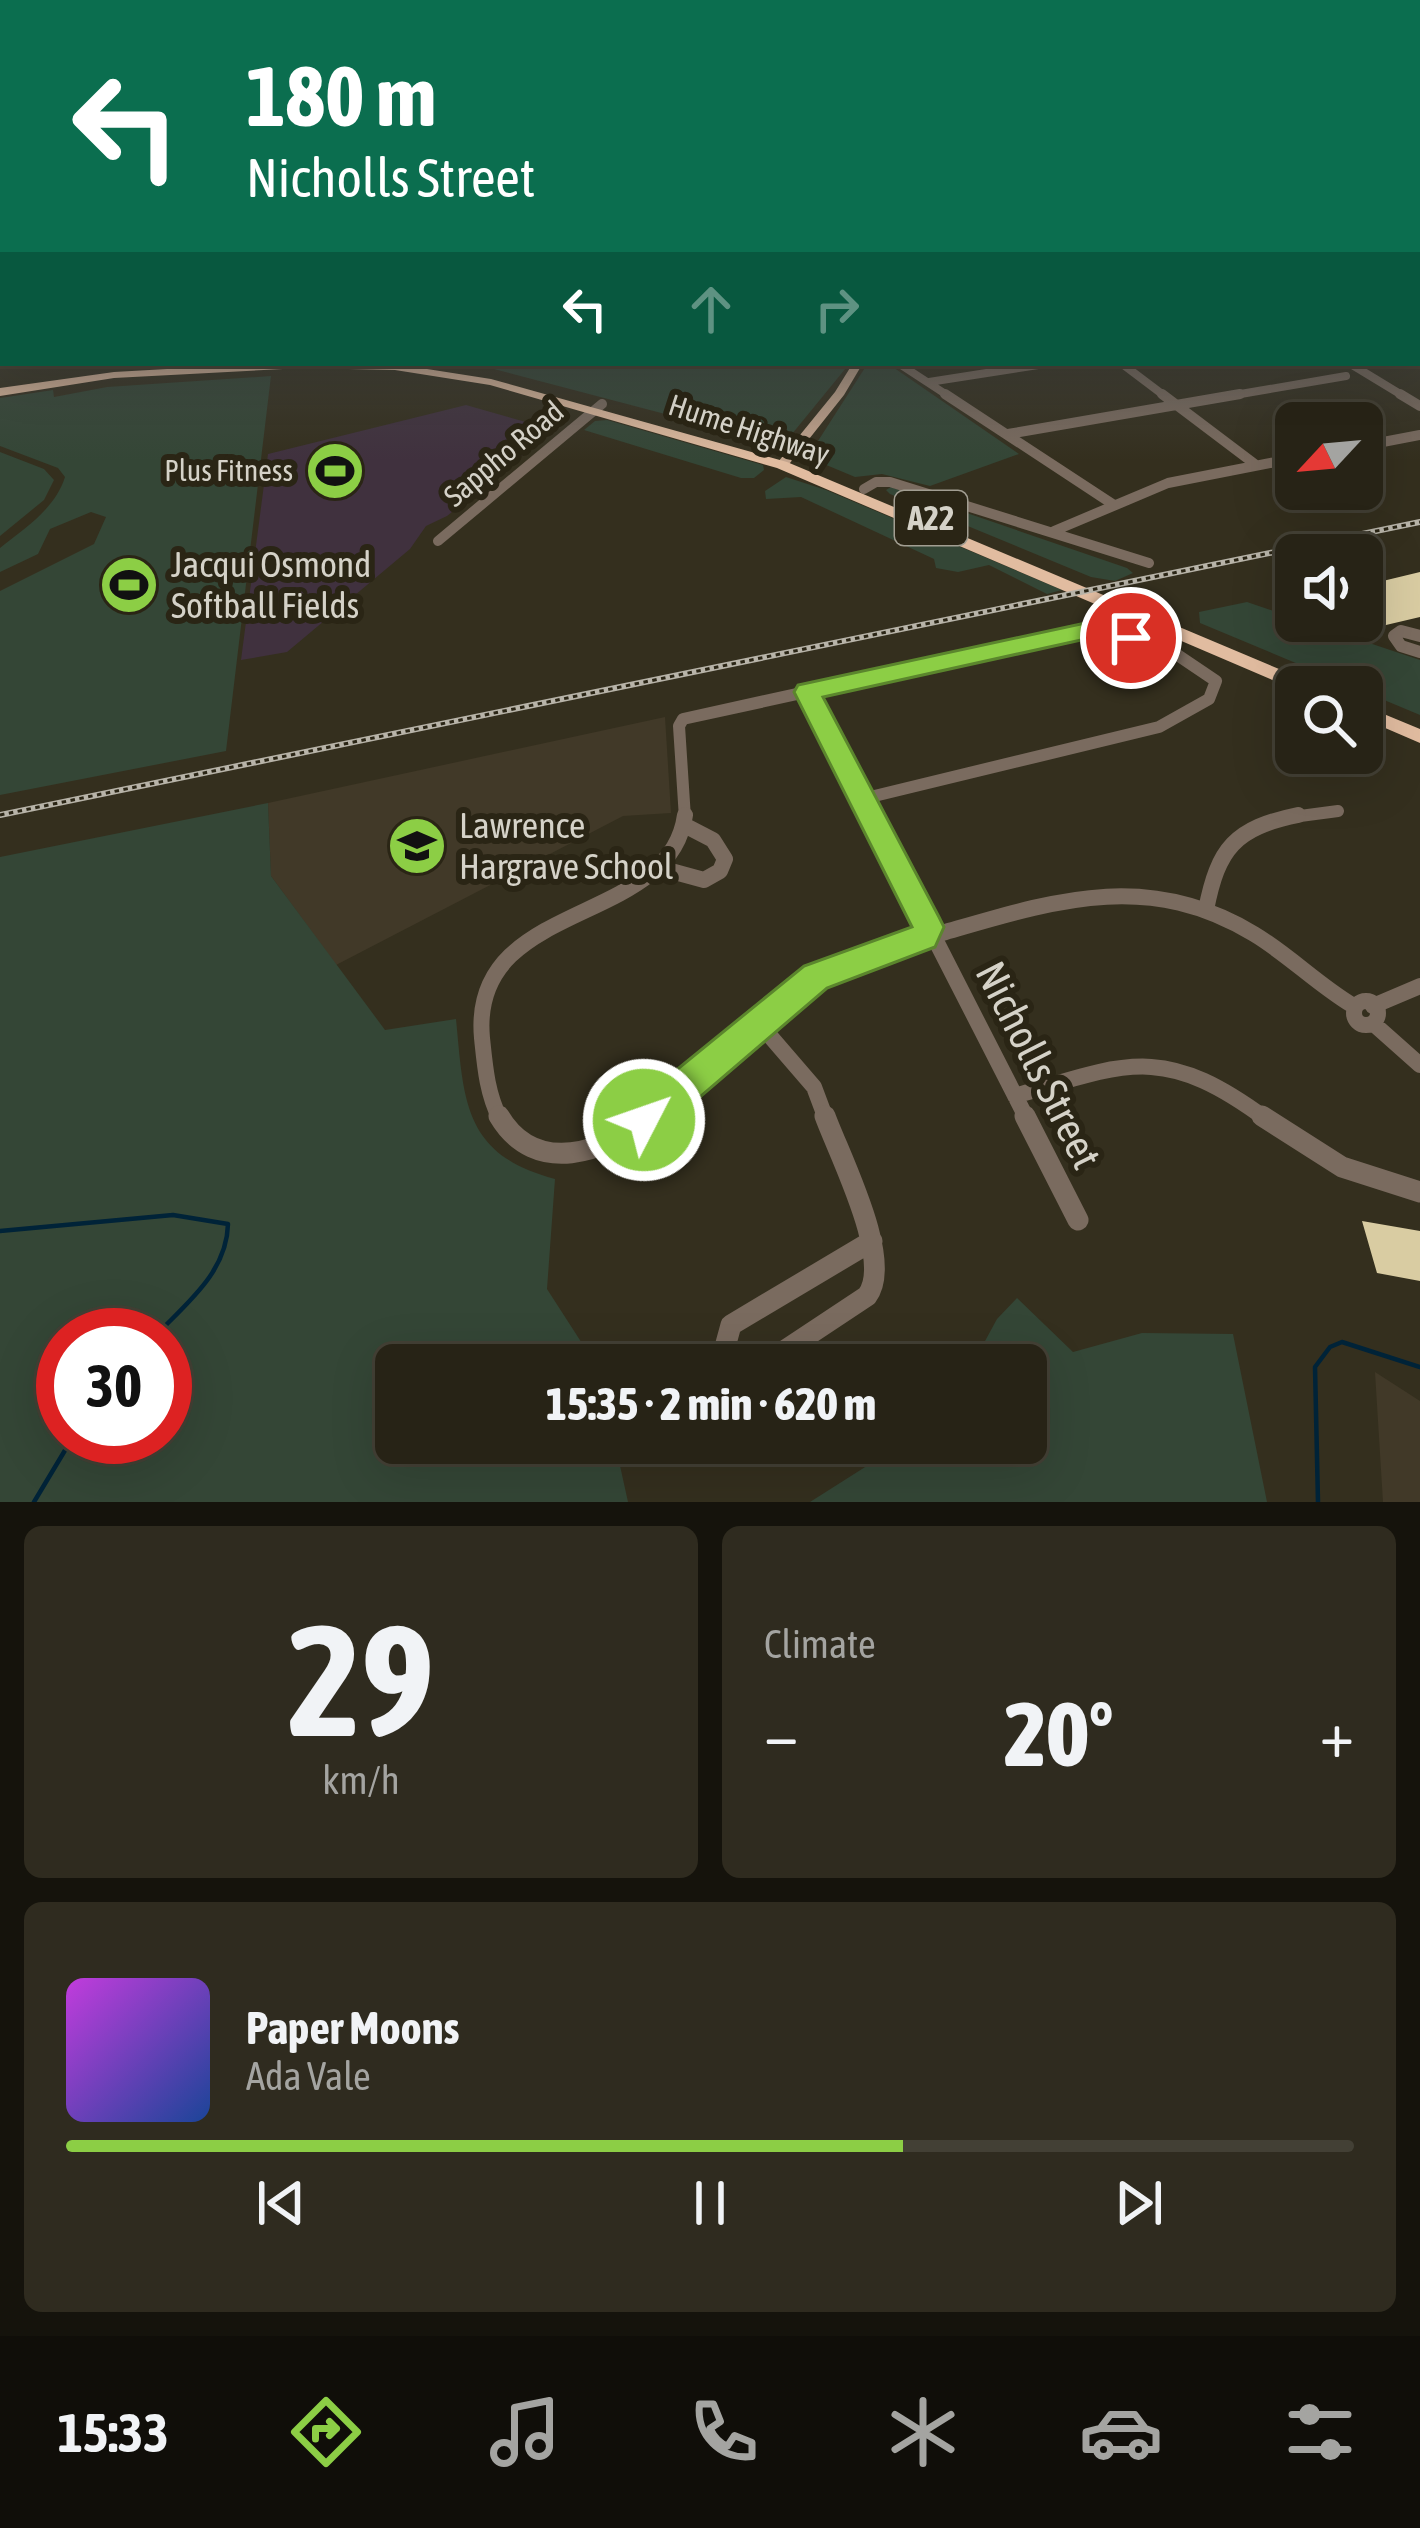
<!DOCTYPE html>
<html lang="en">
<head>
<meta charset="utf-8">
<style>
	body { margin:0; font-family:"Asap Condensed",sans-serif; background:#2f2b1f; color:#f1f3f6; height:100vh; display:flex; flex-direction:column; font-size:45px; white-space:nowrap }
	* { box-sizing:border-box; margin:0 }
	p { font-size:39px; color:#a4a4a1 }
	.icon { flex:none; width:66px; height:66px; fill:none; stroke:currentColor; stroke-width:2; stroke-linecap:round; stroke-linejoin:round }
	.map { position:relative; height:1502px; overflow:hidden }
	.drawer { display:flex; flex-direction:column; gap:24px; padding:24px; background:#15130c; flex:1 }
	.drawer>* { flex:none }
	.top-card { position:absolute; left:0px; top:0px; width:1422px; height:366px; box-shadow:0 12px 48px #0002,0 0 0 3px #434035; background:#0b6e4f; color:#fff; overflow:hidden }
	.needle { width:78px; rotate:244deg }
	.tools { position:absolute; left:1275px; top:402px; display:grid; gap:24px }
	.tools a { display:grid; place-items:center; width:108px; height:108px; border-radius:18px; background:#272316; box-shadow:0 12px 48px #0002,0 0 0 3px #434035; font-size:60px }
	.speed { position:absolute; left:36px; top:1308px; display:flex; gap:24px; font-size:60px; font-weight:700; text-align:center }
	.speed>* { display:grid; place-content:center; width:156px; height:156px; border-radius:50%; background:#272316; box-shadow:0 12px 48px #0002,0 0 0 3px #434035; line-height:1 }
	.speed .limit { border:18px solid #d22; background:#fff; color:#111 }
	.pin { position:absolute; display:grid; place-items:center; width:102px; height:102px; color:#fff; margin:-51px; border:6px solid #fff; border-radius:50%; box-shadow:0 3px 12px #0007 }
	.me { position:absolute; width:132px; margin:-66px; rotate:49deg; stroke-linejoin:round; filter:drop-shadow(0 0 9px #0008) }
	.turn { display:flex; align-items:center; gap:42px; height:252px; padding:0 48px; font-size:54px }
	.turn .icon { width:156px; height:156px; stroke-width:2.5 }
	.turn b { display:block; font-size:84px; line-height:102px }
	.lanes { display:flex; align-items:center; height:114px; padding:0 48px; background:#0003; justify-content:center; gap:60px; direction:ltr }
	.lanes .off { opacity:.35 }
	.big { font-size:90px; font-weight:800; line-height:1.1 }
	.drawer .tile { flex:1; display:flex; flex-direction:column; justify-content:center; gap:18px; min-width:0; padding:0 42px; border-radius:18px; background:#2f2b1f }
	.drawer .dial { align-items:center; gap:0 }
	.dial b { font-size:156px; line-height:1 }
	.song { display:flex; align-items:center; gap:36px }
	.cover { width:144px; height:144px; border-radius:18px; background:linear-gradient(135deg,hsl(290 70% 55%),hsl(220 70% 35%)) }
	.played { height:12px; border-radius:6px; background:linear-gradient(90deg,#8cce45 65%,#434035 65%) }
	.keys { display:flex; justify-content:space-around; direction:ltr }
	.heat { display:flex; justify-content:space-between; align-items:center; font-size:66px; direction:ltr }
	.drawer .tiles { flex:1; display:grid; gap:24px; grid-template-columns:1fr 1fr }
	.tile:last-child { grid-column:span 2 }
	.trip { position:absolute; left:375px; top:1344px; width:672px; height:120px; border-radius:18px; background:#272316; box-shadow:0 12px 48px #0002,0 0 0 3px #434035; font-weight:800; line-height:120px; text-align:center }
	.dock { display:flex; height:192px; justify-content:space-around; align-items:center; background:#100e09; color:#a4a4a1 }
	.dock .icon { width:84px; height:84px }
	.dock .selected { color:#8cce45 }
	.dock b { font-size:54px; color:#f1f3f6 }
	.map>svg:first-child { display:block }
</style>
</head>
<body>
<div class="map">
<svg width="1420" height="1502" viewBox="0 0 1420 1502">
	<rect width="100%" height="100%" fill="#342f1e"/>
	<path fill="#40313e" d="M466 405 554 430 447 516 426 526 410 549 287 652 241 660 268 454Z"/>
	<path fill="#413928" d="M665 717 671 813 623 816 336 965 271 876 268 803Z
		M1375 1372 1420 1401V1502H1383Z"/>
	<path fill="#344636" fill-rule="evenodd" d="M471 363H850L783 445Z
		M868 363H887L1019 454 930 486 882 474 855 477 812 459 809 455Z
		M271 376 226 751 0 795V591L94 544 106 517 91 512 50 529 38 554 0 572V548C25 528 55 509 65 477L58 468 0 446V398L53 390 54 397 107 387Z
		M607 420 763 465 764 470 754 478H741L584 430 595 421Z
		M0 452 44 469 54 480 44 500 0 536Z
		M786 477 826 490 1062 590 1047 594 989 565 958 572 936 568 934 559 801 497 766 499 765 491Z
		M891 487 1127 568 1133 573 1115 581 1091 577 890 494 886 490Z
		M1247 602 1420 660V715L1200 623 1199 612Z
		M268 803 271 876 385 1030 456 1019C464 1100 463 1155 555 1179L547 1289 596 1365H396V1443H615L628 1502H0V857ZM63 1335H165V1437H63Z
		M1017 1298 1073 1352 1142 1333 1233 1334 1267 1502H810L903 1443H1026V1365H972L997 1319Z"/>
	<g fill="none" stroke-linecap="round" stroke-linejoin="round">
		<path stroke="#002338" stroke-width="4.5" d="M0 1231 173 1215 228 1224C227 1272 187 1303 156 1335
			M34 1502 73 1437
			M1318 1502 1315 1367 1330 1347 1342 1342 1420 1367"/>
	</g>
	<path fill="#d9cca2" d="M1420 572V617L1369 629 1362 624V586Z
		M1362 1221 1420 1231V1281L1377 1273Z"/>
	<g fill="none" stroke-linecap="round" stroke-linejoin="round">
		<path stroke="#7a6b5f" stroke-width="8" d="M898 363 950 397
			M1121 363 1166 397
			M1349 363 1405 397
			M929 382 1051 363
			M1223 397 1346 376"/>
		<path stroke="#7a6b5f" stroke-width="10" d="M945 394 1114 505
			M1162 394 1256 465
			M1400 394 1420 406
			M1008 434 1240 394
			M1362 446 1420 435
			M864 489 876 482H890L1149 563
			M1054 531 1168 483 1296 458
			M438 541 602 404"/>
		<path stroke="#7a6b5f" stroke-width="12" d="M1420 636 1401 631 1394 636 1401 646 1420 652
			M807 691 872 818
			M685 818 679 726 683 719 1089 630 1176 654 1216 681 1209 699 1159 727 862 799
			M1285 818 1338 811"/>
		<path stroke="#7a6b5f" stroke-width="16" d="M871 815 928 927
			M660 868 704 880 720 871 725 859 713 840 686 826
			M1206 910C1218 848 1235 828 1298 815
			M942 933C1053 901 1147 869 1254 934 1289 955 1317 984 1352 1005
			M937 943 1027 1119
			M1354 1013a12 12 0 1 1 24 0a12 12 0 1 1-24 0Z
			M1373 1006 1420 986
			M758 1022 814 1087 826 1119
			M1375 1025 1420 1065
			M1015 1096C1128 1062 1164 1044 1266 1119
			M500 1119C487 1093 485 1067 482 1038 469 898 670 928 685 815
			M645 1119 815 976 924 937"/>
		<path stroke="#7a6b5f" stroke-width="21" d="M499 1116C535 1177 606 1153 649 1116
			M1025 1116 1078 1220
			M1262 1116 1342 1167 1420 1192
			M740 1365 725 1347 731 1325 872 1241
			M754 1365 766 1363 867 1296C894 1261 840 1157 825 1116"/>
		<path fill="#c4a58e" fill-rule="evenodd" d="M853 363H863L844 395 786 468H778V462L835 392Z"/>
		<path fill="#e1bca0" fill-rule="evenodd" d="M276 363 395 364 491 379 787 462 1291 674 1292 668 1298 666 1338 683 1340 687H1296V690L777 468 490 385 395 370 302 368 114 378 0 396V388L114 372Z
			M1362 705 1420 729V743L1362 718Z"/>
		<defs>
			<path id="rail" d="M0 815 1420 522"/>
		</defs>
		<use href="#rail" stroke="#b7b3a8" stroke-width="6"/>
		<use href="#rail" stroke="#2a2515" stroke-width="3" stroke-dasharray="4.5" stroke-linecap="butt"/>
	</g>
	<linearGradient id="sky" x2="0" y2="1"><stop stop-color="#1d1a10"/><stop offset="0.54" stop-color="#4a4d4c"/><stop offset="1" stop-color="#4a4d4c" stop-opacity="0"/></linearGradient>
	<rect width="1420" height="461" fill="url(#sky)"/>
	<path fill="#8cce45" stroke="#5b862d" stroke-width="3" d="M1090 622 1140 633 1143 638 1131 647 1090 638 823 697 939 917 944 927 935 947 827 988 658 1133 644 1138 631 1133 626 1120 631 1107 804 966 912 927 794 692 798 685Z"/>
	<defs>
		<symbol id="stadium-disc" viewBox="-11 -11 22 22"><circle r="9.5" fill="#8cce45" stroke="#2a2515"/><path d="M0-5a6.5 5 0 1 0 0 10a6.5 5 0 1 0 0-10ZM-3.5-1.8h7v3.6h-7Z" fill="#111"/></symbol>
		<symbol id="school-disc" viewBox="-11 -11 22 22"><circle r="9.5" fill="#8cce45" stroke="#2a2515"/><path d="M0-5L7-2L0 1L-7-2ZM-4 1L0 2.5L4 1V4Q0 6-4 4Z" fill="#111"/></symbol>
	</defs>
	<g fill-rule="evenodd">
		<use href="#stadium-disc" x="302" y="438" width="66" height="66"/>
		<use href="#stadium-disc" x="96" y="552" width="66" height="66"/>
		<use href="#school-disc" x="384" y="813" width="66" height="66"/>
	</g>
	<g text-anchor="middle" stroke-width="12" stroke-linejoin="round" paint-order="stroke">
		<g font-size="30" fill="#d5d2c8" stroke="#2a2515">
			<text transform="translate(749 430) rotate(18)" y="10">Hume Highway</text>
			<text transform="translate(504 454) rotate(-40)" y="10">Sappho Road</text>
		</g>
		<g font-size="30" fill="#d5d2c8" stroke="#2a2515" text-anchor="end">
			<text x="293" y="481">Plus Fitness</text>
		</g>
		<rect fill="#2a2515" stroke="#a29e92" stroke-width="3" x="895" y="491" width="72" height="54" rx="9"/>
		<g font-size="33" font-weight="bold" fill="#d5d2c8">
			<text x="931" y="530">A22</text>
		</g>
		<g font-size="36" fill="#d5d2c8" stroke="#2a2515" text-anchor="start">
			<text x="171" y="577">Jacqui Osmond<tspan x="171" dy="41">Softball Fields</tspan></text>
			<text x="459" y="838">Lawrence<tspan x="459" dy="41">Hargrave School</tspan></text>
		</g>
		<g font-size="42" fill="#d5d2c8" stroke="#2a2515">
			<text transform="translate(1039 1065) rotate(63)" y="15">Nicholls Street</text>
		</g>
	</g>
</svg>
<div class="tools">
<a><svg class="needle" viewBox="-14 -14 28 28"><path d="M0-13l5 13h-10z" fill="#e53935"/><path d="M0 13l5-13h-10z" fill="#a4a4a1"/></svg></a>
<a><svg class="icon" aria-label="sound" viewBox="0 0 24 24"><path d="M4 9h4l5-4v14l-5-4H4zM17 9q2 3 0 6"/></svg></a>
<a><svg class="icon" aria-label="search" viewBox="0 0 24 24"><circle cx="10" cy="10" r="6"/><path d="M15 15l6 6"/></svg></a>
</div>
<div class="speed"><div class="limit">30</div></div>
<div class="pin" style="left:1131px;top:638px;background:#d93025"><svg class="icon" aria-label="arrive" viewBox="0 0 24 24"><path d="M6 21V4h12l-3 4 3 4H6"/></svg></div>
<svg class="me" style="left:644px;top:1120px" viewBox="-20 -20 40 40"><circle r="17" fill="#8cce45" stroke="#fff" stroke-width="3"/><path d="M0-11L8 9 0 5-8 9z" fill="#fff"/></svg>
<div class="trip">15:35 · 2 min · 620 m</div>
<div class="top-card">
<div class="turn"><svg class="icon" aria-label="left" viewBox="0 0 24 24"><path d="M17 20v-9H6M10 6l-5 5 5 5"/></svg><div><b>180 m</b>Nicholls Street</div></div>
<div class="lanes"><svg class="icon" aria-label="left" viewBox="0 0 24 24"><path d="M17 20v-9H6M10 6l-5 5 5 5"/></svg><svg class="icon off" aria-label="ahead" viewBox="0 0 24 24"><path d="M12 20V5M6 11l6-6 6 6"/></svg><svg class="icon off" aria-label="right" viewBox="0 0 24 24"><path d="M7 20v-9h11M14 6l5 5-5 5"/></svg></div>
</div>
</div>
<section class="drawer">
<div class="tiles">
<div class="tile dial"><b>29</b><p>km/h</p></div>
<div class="tile"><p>Climate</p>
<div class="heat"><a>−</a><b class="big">20°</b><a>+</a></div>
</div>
<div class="tile">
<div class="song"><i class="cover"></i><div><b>Paper Moons</b><p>Ada Vale</p></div></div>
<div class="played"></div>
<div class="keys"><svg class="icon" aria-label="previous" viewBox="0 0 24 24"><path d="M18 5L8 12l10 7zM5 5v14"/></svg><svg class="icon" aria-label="pause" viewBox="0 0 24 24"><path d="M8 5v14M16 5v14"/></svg><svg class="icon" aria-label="next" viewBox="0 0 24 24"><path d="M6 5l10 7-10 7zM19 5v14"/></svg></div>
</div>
</div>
</section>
<nav class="dock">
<b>15:33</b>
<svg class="icon selected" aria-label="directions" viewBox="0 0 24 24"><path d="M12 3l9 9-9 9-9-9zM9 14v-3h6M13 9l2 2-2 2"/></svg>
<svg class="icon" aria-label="music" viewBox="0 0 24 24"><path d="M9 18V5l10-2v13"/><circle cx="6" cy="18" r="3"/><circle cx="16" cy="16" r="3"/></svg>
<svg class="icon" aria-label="phone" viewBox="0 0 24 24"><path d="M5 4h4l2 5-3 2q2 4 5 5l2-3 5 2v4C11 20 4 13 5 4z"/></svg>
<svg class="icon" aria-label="climate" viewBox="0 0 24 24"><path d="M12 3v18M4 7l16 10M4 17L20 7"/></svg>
<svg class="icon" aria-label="car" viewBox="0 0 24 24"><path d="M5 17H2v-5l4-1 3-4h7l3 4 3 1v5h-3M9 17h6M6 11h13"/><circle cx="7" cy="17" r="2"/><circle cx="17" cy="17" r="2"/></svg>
<svg class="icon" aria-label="filters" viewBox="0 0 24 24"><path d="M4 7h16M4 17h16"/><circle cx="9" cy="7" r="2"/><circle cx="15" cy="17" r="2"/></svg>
</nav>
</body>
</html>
